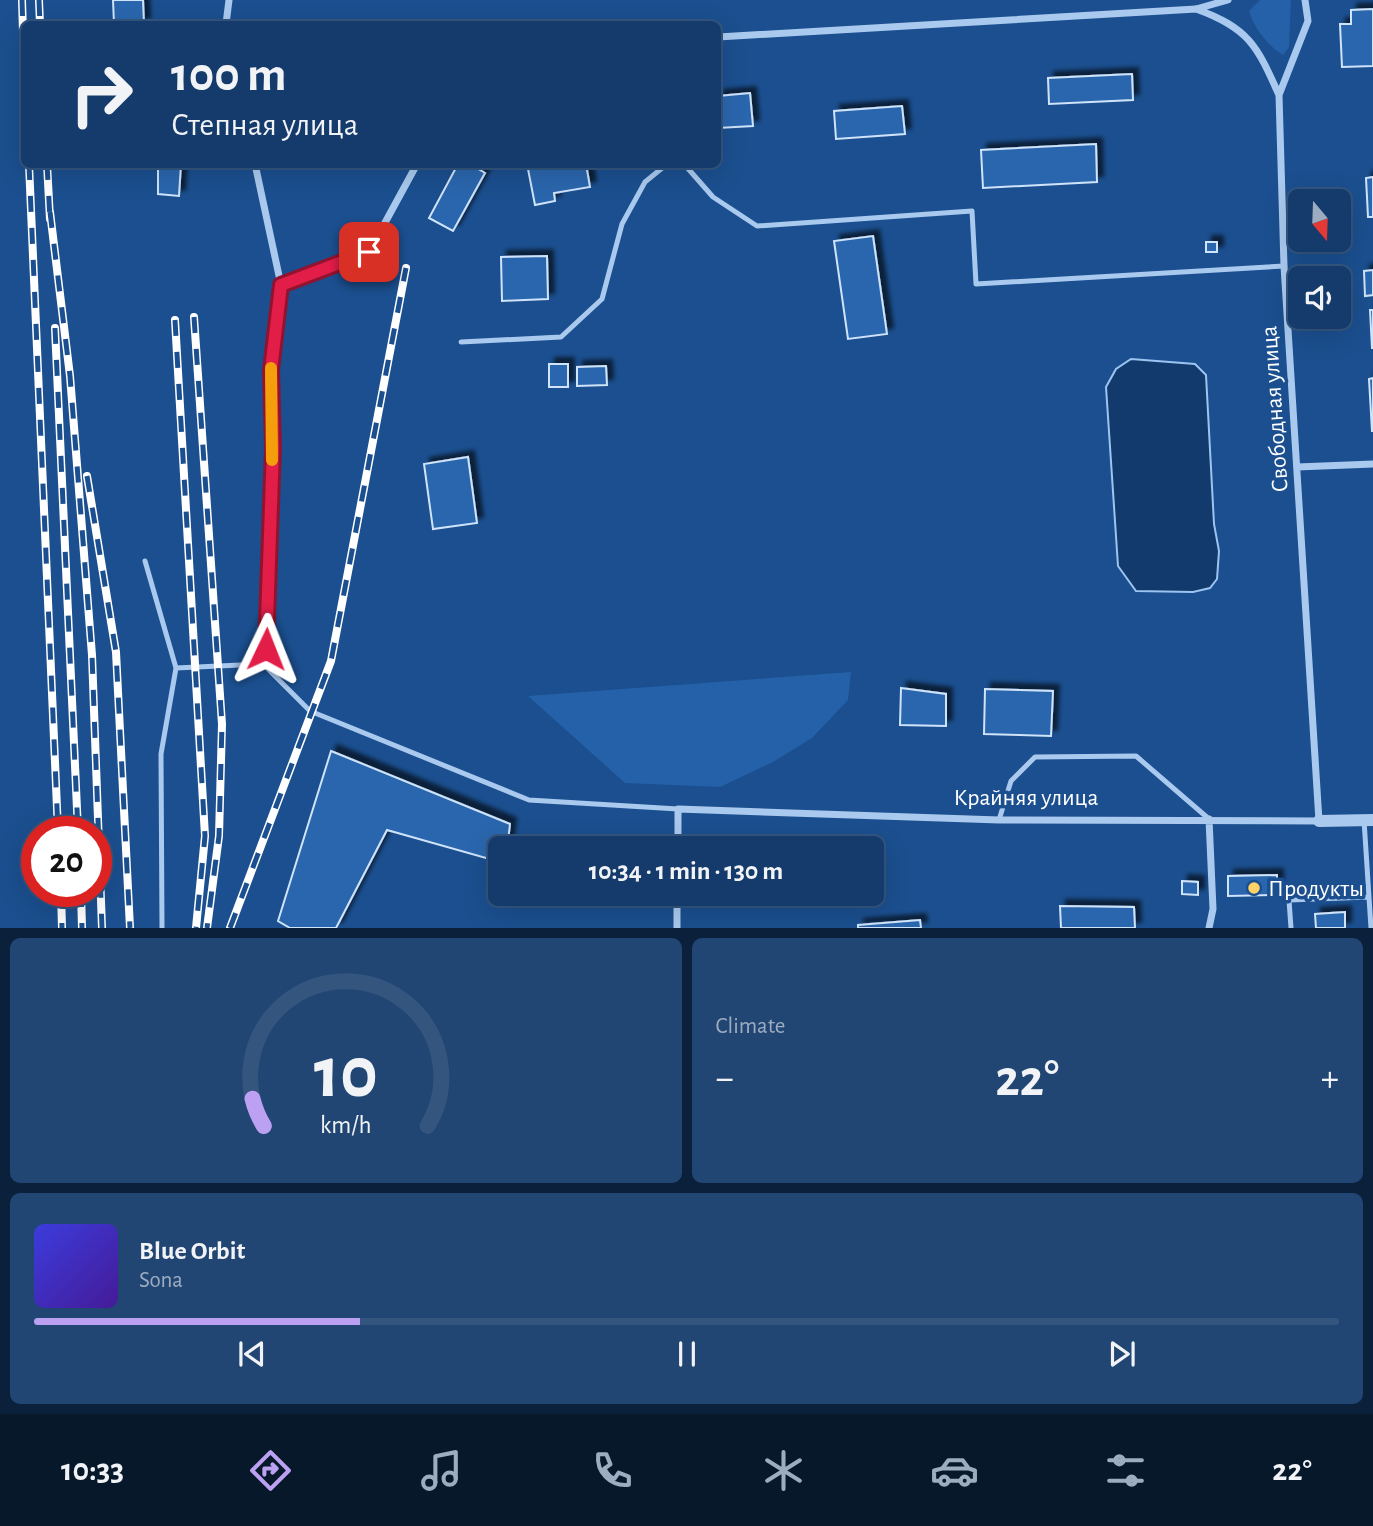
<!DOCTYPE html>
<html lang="en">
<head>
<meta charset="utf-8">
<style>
	body { margin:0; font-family:"Alegreya Sans",sans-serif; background:#214673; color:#f1f3f6; height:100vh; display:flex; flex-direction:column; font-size:26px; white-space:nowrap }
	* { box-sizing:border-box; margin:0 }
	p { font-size:23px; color:#9dadc1 }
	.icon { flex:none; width:38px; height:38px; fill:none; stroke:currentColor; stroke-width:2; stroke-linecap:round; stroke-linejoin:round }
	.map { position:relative; height:928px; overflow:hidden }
	.side { display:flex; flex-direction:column; gap:10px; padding:10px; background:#0b203b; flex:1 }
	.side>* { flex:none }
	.hud { position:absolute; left:21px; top:21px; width:700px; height:147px; border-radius:10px; box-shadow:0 7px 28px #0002,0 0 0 2px #33557e; background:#143b6b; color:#f1f3f6; overflow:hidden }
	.needle { width:46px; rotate:161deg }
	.fabs { position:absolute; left:1288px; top:189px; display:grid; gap:14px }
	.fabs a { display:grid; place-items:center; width:63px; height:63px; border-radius:10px; background:#143b6b; box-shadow:0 7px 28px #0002,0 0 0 2px #33557e; font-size:35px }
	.speed { position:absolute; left:21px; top:816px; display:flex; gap:14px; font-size:35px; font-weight:700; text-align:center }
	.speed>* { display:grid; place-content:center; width:91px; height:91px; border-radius:50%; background:#143b6b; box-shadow:0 7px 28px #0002,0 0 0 2px #33557e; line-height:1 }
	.speed .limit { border:10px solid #d22; background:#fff; color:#111 }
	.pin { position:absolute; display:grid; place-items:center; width:60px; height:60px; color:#fff; margin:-30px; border-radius:14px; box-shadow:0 4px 10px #0006 }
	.me { position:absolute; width:77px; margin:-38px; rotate:2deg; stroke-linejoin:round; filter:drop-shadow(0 0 5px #0008) }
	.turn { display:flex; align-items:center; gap:24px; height:147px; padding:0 35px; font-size:32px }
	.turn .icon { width:91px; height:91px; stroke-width:2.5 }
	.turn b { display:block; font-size:49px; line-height:60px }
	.big { font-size:52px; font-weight:600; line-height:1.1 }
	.side .tile { flex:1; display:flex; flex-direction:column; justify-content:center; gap:10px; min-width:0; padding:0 24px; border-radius:10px; background:#214673 }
	.side .dial { align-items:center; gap:0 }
	.dial svg { height:182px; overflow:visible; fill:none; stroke:#33557e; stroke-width:7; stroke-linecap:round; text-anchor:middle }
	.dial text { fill:#f1f3f6; stroke:none }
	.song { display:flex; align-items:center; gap:21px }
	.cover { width:84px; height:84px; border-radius:10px; background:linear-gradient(135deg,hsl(240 70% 55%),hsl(260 70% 35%)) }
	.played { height:7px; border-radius:4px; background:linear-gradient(90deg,#bca0f2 25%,#33557e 25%) }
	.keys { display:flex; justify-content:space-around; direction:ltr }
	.heat { display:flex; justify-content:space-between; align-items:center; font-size:38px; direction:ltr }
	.side .tiles { flex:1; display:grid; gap:10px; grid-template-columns:1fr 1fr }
	.tile:last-child { grid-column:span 2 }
	.trip { position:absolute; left:488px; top:836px; width:396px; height:70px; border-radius:10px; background:#143b6b; box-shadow:0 7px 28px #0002,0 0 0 2px #33557e; font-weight:600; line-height:70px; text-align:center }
	.tabs { display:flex; height:112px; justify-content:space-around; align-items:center; background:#08182b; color:#9dadc1 }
	.tabs .icon { width:49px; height:49px }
	.tabs .current { color:#bca0f2 }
	.tabs b { font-size:32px; color:#f1f3f6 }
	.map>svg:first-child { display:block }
</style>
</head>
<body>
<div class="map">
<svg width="1373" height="928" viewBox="0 0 1373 928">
	<defs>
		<filter id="shadow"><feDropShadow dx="6" dy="-6" stdDeviation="2" flood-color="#0009"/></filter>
	</defs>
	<rect width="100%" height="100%" fill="#1b4f8f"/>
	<path fill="#2461a8" d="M1260 0H1291L1289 47 1283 55C1268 46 1254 28 1249 11Z
		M851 672 848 700 812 738 773 762 720 787 625 783 528 696Z"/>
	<path fill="#123a6d" stroke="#9cc4f0" stroke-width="2" d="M1131 359 1195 364 1206 375 1214 524 1219 551 1217 579 1210 588 1193 592 1136 591 1118 566 1106 387 1116 369Z"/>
	<path fill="#2a66ad" stroke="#cfe3fa" stroke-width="2" filter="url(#shadow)" d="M113 0H143L144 24H114Z
		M1373 9V66L1342 67 1340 24H1351V10Z
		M1132 74 1133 100 1049 104 1048 78Z
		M750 93 753 126 718 128V96Z
		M902 106 905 134 836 139 834 111Z
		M1096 144 1097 182 983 188 981 150Z
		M158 164H181L179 196 158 194Z
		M458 164H470L485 173 453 231 429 218Z
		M538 164H586L590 187 554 193 555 201 535 205 528 169 539 167Z
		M1373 177V217H1368L1366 178Z
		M873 236 887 334 848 339 834 241Z
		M1206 242H1217V252H1206Z
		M547 256 548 299 502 301 501 257Z
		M1373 270V295L1365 296 1364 271Z
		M1370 310H1373V348H1372Z
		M549 364H568V387H549Z
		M606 366 607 385 577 386V367Z
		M1373 378V431H1372L1369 379Z
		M468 457 477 523 433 529 424 464Z
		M901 688 946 694V726L900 725Z
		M985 689 1053 691 1051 736 984 734Z
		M331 751 510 824 507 849H500V862L387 830 336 928H290L278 921Z
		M1277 875V895L1228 896V876Z
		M1182 881 1198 882V895L1182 894Z
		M1060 906 1134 907 1135 928H1061Z
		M1345 912V928H1316L1315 914Z
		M920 920 921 928H858V925Z"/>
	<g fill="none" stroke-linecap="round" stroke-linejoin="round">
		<path stroke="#a9c9ee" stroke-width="5" d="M164 23 188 24
			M684 164 713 197 757 226 972 211 976 284 1284 266
			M461 342 561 337 602 299 622 224 645 182 667 164
			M145 561 176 668
			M263 664 310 711 529 800 678 809
			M999 820 1011 781 1035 757 1136 756 1209 819
			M1364 820 1371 928
			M162 928 161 754 176 668 263 664 266 649 273 448 271 370 281 285
			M1291 928 1289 900 1369 897"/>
		<path stroke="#a9c9ee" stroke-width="7" d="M1196 9C1249 28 1257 46 1279 95
			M226 24 229 0
			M718 37 1196 9 1228 0
			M255 164 281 285 369 252 417 164
			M1297 467 1373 464
			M1209 819 1213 909 1209 928
			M678 849V809L999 820 1319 821 1284 266 1279 95 1308 21 1305 0
			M677 928V894"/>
		<path stroke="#a9c9ee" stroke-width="12" d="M1319 821 1373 820"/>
		<defs>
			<path id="rail" d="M22 0 24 63
				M39 0 40 24
				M29 164 58 831
				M47 164 50 219
				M50 212 70 376 92 655 102 928
				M194 317 222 724 219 836 207 928
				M175 320 205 836 196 928
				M55 328 78 831
				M87 476 116 652 130 928
				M61 891 62 928
				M81 891 82 928
				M230 928 331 661 406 268"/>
		</defs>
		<use href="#rail" stroke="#fff" stroke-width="8"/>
		<use href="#rail" stroke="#1b4f8f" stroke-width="5" stroke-dasharray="16" stroke-linecap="butt"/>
	</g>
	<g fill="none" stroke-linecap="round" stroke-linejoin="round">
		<defs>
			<path id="route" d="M266 649 273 448 271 370 281 285 369 252"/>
		</defs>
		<use href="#route" stroke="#92132f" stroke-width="18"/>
		<use href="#route" stroke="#e11d48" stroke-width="12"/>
		<path stroke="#f59e0b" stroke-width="12" d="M271 368 272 460"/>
	</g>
	<circle fill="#ffd166" stroke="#1b4f8f" stroke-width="2.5" cx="1254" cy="888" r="7"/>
	<g text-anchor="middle" stroke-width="7" stroke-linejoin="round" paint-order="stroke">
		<g font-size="24" fill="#fff" stroke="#1b4f8f">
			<text transform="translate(1274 409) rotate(-94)" y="8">Свободная улица</text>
			<text x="1026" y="805">Крайняя улица</text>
		</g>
		<g font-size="24" fill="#fff" stroke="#1b4f8f" text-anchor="start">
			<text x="1268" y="896">Продукты</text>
		</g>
	</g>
</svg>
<div class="fabs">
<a><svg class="needle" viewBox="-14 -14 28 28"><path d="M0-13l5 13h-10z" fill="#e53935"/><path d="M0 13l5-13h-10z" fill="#9dadc1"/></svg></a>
<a><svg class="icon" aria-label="sound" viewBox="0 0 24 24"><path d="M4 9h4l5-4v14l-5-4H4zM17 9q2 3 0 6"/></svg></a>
</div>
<div class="speed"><div class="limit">20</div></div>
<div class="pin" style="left:369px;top:252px;background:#d93025"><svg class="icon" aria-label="arrive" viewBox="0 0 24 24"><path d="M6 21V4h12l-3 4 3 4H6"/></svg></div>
<svg class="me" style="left:266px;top:649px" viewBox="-20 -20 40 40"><path d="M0-17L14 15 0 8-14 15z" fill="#e11d48" stroke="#fff" stroke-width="4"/></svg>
<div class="trip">10:34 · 1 min · 130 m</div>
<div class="hud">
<div class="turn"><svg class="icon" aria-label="right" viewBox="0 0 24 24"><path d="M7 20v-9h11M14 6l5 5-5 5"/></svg><div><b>100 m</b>Степная улица</div></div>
</div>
</div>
<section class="side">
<div class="tiles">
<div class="tile dial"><svg viewBox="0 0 100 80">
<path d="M14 69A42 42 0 1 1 86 69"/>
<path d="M14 69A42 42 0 0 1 9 57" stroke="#bca0f2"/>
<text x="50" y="56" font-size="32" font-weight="700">10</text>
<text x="50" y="72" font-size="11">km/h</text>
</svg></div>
<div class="tile"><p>Climate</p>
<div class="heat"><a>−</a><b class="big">22°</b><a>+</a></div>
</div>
<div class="tile">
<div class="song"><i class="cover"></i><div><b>Blue Orbit</b><p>Sona</p></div></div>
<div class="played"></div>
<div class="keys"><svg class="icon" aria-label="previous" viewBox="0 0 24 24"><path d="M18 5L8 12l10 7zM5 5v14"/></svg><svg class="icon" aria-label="pause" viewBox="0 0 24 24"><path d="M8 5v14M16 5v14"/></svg><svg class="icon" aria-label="next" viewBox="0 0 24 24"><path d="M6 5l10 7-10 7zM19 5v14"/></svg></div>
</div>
</div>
</section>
<nav class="tabs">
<b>10:33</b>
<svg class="icon current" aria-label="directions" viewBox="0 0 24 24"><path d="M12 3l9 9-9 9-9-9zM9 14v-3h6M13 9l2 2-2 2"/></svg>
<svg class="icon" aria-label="music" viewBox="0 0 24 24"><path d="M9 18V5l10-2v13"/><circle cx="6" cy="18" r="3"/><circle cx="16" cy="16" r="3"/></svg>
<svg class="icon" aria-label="phone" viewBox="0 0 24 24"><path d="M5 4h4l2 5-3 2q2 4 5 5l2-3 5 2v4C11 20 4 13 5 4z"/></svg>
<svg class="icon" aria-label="climate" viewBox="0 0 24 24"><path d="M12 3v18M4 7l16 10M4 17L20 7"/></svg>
<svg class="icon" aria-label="car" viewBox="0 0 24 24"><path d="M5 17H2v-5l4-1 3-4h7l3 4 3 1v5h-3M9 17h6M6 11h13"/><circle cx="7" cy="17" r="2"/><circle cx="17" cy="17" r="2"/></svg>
<svg class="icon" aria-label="filters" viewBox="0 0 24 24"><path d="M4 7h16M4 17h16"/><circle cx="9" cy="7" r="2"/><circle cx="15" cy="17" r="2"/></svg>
<b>22°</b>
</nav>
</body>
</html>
